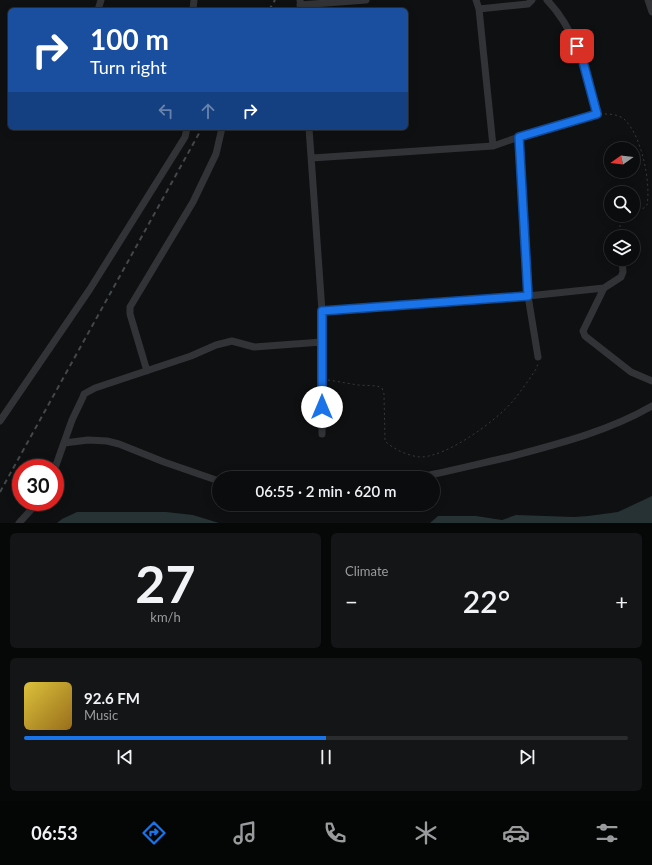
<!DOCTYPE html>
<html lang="en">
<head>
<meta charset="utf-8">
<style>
	body { margin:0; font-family:Lato,sans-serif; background:#141516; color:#f1f3f6; height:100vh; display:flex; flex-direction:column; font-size:15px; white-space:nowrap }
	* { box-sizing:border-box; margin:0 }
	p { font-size:13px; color:#9a9b9d }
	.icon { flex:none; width:22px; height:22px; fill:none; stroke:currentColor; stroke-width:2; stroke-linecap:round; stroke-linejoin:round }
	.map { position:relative; height:523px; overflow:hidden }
	.sheet { display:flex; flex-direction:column; gap:10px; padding:10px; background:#060707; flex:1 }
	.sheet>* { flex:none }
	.guide { position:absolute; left:8px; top:8px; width:400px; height:122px; border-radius:6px; box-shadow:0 2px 10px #0003,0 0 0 1px #2b2c2e; background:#1a4fa0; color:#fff; overflow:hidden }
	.needle { width:26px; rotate:256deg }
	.fabs { position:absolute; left:604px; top:142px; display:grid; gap:8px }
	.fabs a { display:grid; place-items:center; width:36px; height:36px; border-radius:50%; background:#0b0c0d; box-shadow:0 2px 10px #0003,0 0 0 1px #2b2c2e; font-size:20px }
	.speed { position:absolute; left:12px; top:459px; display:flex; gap:8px; font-size:20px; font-weight:700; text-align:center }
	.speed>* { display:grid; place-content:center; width:52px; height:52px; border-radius:50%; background:#0b0c0d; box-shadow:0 2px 10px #0003,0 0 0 1px #2b2c2e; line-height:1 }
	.speed .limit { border:6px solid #d22; background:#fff; color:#111 }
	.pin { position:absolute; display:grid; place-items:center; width:34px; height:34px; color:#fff; margin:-17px; border-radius:8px; box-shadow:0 2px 6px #0006 }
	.me { position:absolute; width:44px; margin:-22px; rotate:0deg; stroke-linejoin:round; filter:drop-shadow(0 0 3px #0008) }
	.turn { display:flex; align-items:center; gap:14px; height:84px; padding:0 16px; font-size:18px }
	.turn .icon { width:52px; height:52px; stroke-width:2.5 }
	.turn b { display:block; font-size:28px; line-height:34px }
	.lanes { display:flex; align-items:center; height:38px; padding:0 16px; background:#0003; justify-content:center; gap:20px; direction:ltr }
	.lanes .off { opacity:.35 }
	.big { font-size:30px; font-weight:600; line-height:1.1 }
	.sheet .card { flex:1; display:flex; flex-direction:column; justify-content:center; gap:6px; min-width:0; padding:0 14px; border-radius:6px; background:#141516 }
	.sheet .dial { align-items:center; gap:0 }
	.dial b { font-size:52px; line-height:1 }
	.song { display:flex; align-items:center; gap:12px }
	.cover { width:48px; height:48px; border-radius:6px; background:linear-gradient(135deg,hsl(50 70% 55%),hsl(40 70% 35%)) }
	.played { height:4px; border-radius:2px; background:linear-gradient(90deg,#1a73e8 50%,#2b2c2e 50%) }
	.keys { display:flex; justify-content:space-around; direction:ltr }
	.heat { display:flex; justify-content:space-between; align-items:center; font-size:22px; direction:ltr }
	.sheet .tiles { flex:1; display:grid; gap:10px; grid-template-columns:1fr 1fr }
	.card:last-child { grid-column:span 2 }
	.trip { position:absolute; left:212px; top:471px; width:228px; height:40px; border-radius:20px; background:#0b0c0d; box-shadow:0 2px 10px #0003,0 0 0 1px #2b2c2e; font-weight:600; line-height:40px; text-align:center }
	.tabs { display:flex; height:64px; justify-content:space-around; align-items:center; background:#040505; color:#9a9b9d }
	.tabs .icon { width:28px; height:28px }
	.tabs .on { color:#1a73e8 }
	.tabs b { font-size:18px; color:#f1f3f6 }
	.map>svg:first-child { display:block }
</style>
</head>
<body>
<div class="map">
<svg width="652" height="523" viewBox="0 0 652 523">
	<rect width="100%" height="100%" fill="#0f1011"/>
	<path fill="#263234" d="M652 496V523H430L438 516H476L502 520 516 515 574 517 588 516 618 512Z
		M77 512H166L193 515 219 523H57L62 519Z"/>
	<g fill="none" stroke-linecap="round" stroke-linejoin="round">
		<path stroke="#373a3d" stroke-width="1" stroke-dasharray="2 3" stroke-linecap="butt" d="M605 114C612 114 620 115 625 120 642 137 651 183 647 205L644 208 633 211
			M620 215V237
			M328 380 358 385 377 386 382 388 384 394 385 441C393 449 408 456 420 457 447 457 496 421 513 401 521 391 529 380 536 369L538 364"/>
		<path stroke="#313336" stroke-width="7" d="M300 0 301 10
			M476 0 479 9 493 146
			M648 0 652 12
			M300 5 366 0
			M479 9 528 4 532 0
			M98 10 101 0
			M193 10 194 0
			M309 128 322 311V434
			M519 137 528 296 538 357
			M312 158 493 146 519 137 597 114C586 73 577 31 547 0
			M604 288 583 331 585 336 631 372 652 381
			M322 311 528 296 604 288 621 277 623 272 622 259
			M147 371 130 314V307L193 202 216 154 222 128
			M0 421 90 289 185 137 187 128
			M64 443 88 440 107 441 119 444 164 462 219 481
			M55 468 72 420 83 397 84 394 95 388 191 356 216 345 232 341 254 347 322 342
			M415 478C447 472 478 464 509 457 558 444 609 431 652 406
			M19 523 38 502"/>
		<path stroke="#44484b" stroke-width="2" stroke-dasharray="5 4" stroke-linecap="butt" d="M269 10 275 0
			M0 492 202 128"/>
	</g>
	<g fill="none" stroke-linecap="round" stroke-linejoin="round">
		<defs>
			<path id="route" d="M322 407V311L528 296 519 137 597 114 582 58 577 46"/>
		</defs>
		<use href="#route" stroke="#114b97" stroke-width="10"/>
		<use href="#route" stroke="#1a73e8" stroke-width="7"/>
	</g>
</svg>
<div class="fabs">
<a><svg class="needle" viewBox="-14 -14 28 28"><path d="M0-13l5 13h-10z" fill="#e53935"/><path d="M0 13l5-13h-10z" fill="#9a9b9d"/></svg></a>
<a><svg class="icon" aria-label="search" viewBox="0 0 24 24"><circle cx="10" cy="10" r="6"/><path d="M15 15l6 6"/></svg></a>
<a><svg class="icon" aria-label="layers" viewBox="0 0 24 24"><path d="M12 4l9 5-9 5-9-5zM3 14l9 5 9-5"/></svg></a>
</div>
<div class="speed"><div class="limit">30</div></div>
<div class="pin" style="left:577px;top:46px;background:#d93025"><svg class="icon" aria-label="arrive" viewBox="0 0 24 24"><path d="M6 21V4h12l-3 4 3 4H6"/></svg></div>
<svg class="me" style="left:322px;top:407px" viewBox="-20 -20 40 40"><circle r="19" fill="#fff"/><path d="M0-13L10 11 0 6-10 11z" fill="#1a73e8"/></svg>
<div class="trip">06:55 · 2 min · 620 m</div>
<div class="guide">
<div class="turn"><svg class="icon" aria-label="right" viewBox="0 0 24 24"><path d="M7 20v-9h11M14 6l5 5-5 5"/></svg><div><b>100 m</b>Turn right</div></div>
<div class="lanes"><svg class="icon off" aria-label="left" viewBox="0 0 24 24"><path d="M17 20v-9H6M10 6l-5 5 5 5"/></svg><svg class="icon off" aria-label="ahead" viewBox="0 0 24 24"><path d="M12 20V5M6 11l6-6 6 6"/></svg><svg class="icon" aria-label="right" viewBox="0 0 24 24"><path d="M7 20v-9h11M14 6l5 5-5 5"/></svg></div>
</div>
</div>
<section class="sheet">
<div class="tiles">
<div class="card dial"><b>27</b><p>km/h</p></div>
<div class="card"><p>Climate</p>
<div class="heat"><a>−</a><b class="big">22°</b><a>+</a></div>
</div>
<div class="card">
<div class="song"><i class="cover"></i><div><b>92.6 FM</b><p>Music</p></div></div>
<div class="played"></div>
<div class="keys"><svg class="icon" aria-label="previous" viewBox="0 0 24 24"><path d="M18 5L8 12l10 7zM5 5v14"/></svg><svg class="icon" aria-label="pause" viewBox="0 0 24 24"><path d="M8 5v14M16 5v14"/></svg><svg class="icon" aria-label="next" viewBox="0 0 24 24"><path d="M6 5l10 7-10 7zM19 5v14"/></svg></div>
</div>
</div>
</section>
<nav class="tabs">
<b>06:53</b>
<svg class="icon on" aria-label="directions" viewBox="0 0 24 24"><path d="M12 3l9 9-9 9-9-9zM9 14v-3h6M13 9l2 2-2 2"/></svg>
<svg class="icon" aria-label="music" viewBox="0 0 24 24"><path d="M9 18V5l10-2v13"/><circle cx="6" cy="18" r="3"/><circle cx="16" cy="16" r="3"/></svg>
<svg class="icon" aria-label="phone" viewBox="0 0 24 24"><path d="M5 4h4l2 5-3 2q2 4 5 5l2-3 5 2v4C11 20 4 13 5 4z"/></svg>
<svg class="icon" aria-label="climate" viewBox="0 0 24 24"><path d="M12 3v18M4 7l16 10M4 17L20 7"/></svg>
<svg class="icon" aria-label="car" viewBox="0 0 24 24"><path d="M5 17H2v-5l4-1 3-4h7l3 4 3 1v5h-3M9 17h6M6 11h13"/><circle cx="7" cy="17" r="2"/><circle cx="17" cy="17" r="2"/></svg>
<svg class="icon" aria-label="filters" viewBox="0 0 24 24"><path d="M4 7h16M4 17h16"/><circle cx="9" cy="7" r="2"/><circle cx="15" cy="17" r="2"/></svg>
</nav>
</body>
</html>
